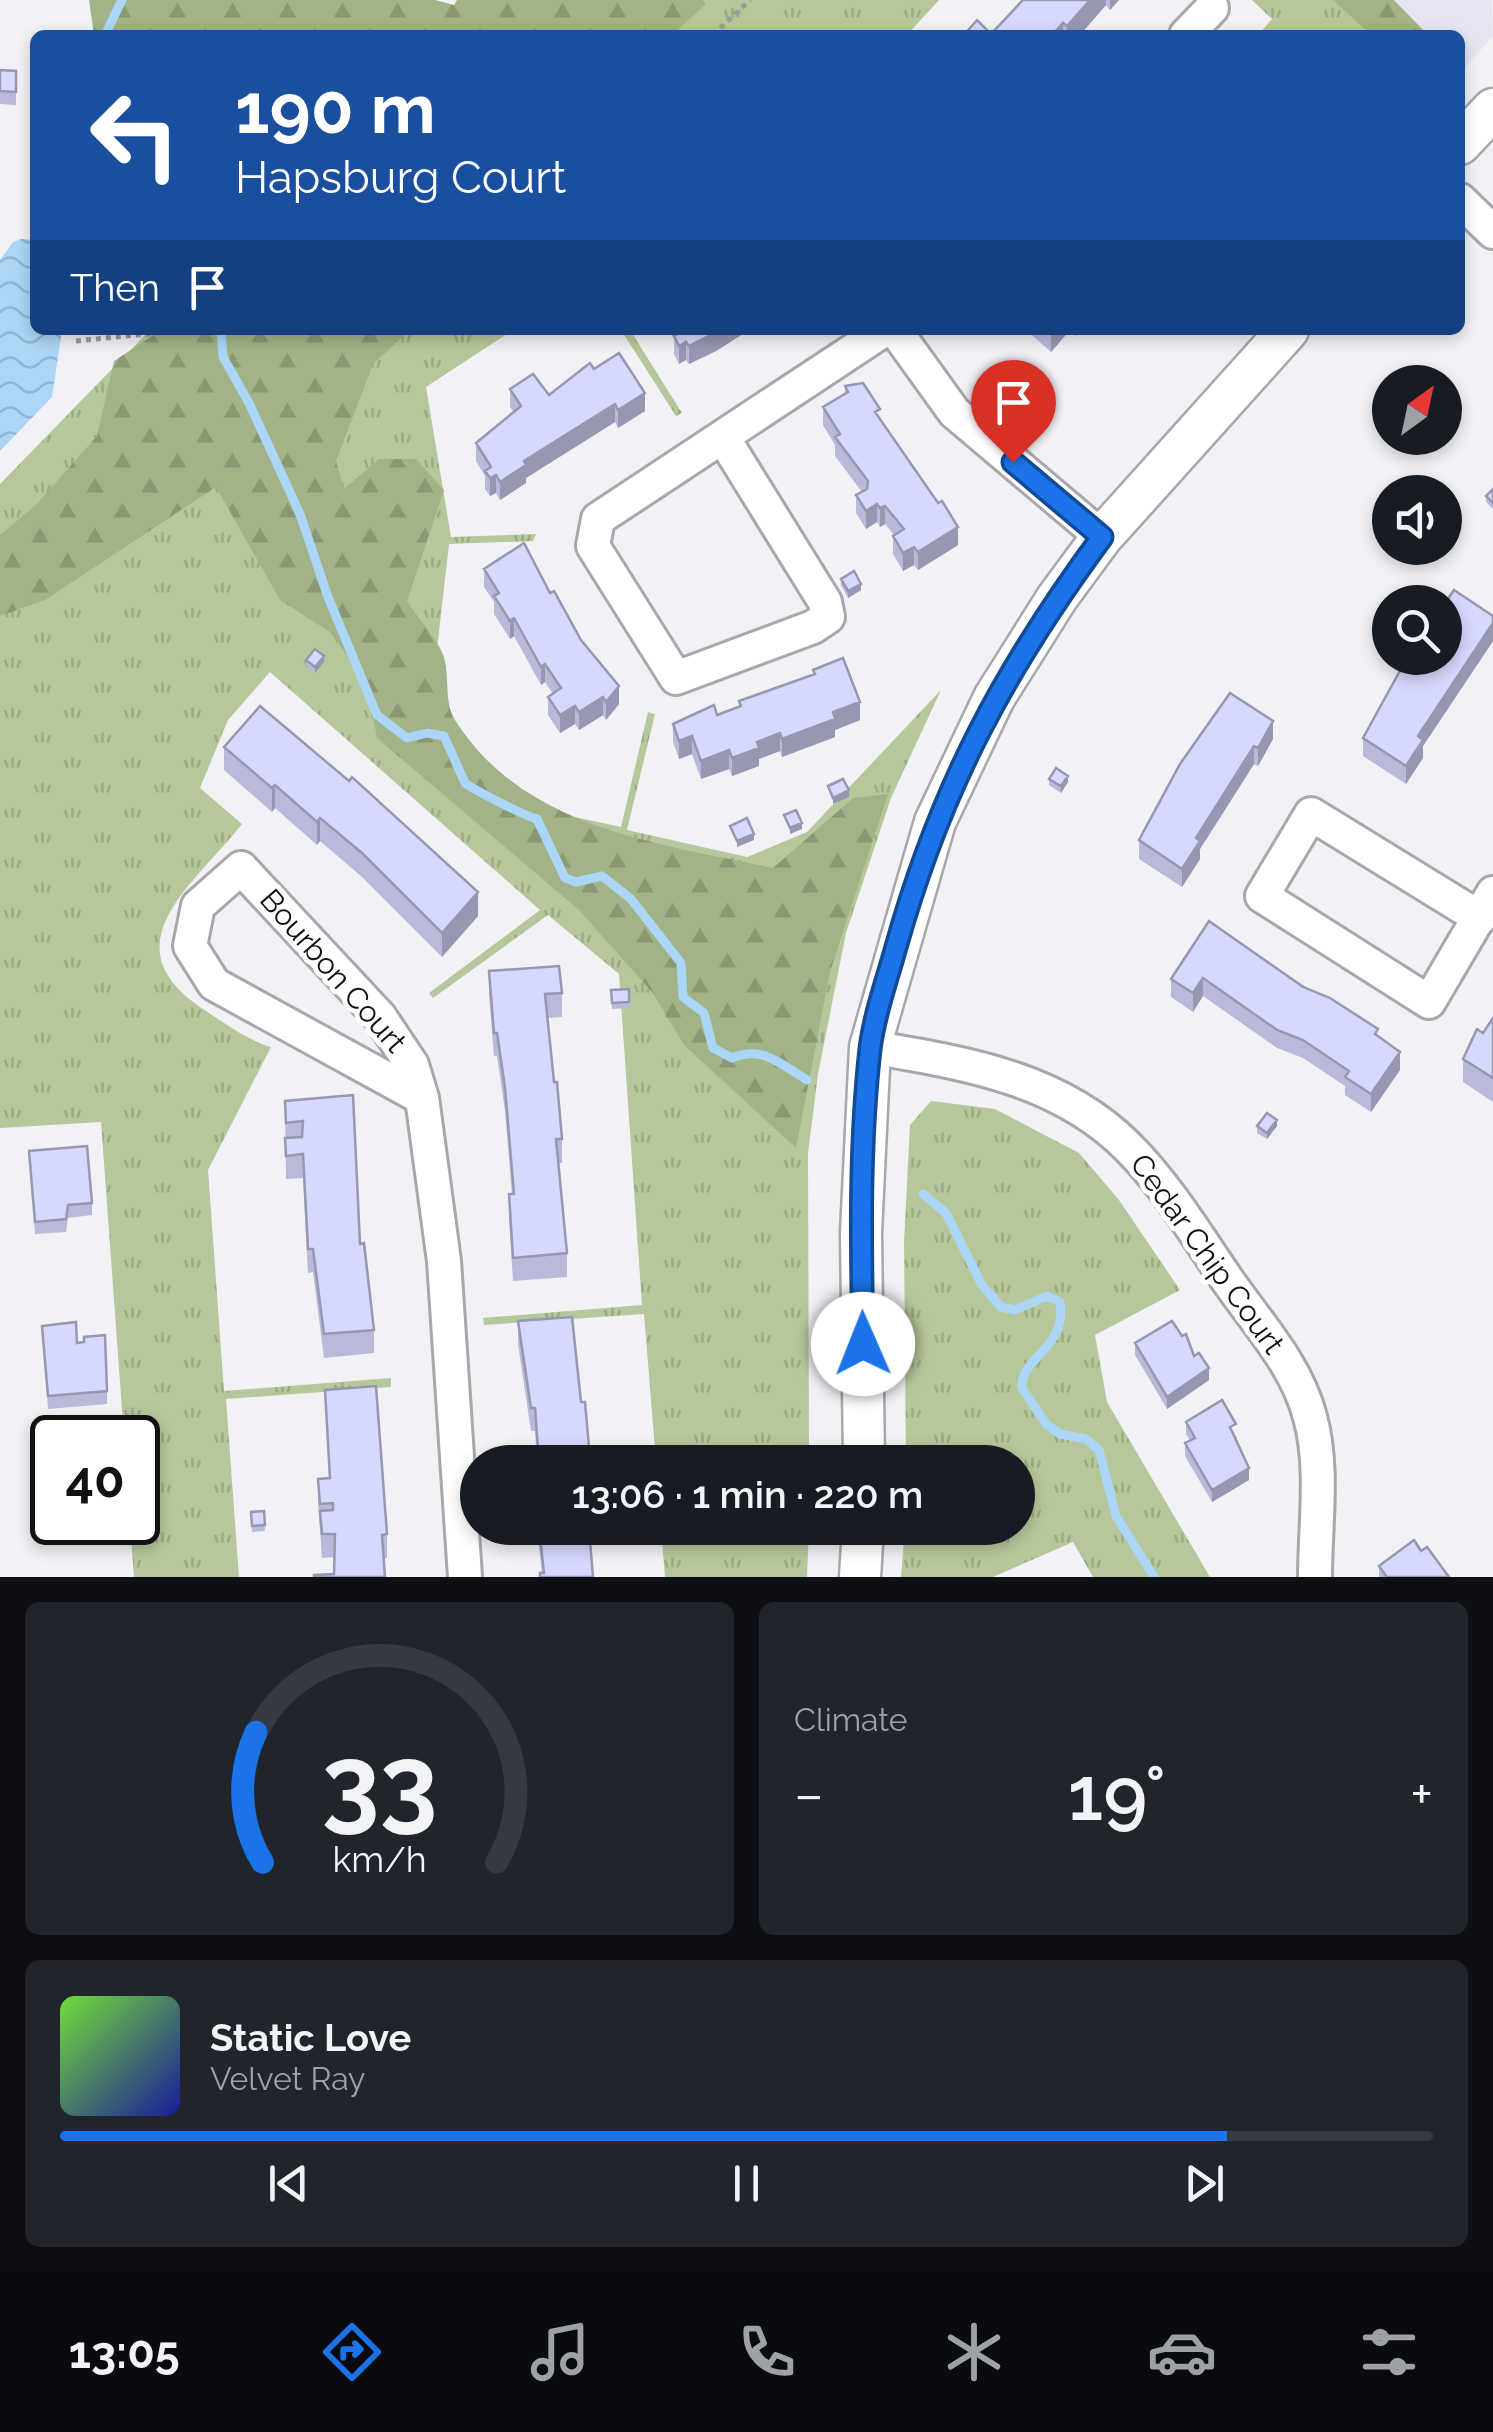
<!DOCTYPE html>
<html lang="en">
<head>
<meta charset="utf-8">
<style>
	body { margin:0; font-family:Raleway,sans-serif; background:#20242c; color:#f1f3f6; height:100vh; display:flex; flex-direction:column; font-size:38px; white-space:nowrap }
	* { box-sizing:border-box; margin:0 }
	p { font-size:32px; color:#9ea1a6 }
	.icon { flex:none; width:55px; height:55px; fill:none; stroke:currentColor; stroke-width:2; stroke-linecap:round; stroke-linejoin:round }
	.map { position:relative; height:1577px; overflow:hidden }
	.side { display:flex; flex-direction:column; gap:25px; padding:25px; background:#0d0f14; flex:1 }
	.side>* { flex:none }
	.hud { position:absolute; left:30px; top:30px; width:1435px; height:305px; border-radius:15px; box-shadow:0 5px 15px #0003; background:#1a4fa0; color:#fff; overflow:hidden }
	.needle { width:65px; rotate:33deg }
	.buttons { position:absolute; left:1372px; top:365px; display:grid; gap:20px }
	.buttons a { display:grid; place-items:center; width:90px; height:90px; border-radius:50%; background:#171b24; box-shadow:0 5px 15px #0003; font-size:50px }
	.speed { position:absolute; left:30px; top:1415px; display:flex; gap:20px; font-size:50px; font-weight:700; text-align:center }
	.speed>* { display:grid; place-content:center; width:130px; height:130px; border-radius:50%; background:#171b24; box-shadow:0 5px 15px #0003; line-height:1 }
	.speed .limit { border:5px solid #111; border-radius:15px; background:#fff; color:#111 }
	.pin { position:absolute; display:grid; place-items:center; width:85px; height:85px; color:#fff; margin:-102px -42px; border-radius:50% 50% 50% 0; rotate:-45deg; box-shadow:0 0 10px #0007 }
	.pin .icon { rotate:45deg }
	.me { position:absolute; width:110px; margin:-55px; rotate:359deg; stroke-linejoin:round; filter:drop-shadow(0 0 8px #0008) }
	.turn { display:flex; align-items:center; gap:35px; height:210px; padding:0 40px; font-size:45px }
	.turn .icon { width:130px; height:130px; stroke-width:2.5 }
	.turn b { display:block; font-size:70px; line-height:85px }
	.then { display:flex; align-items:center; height:95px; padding:0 40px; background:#0003; gap:20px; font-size:38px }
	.big { font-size:75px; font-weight:600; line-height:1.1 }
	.side .widget { flex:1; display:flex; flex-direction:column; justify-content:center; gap:15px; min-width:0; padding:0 35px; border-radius:15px; background:#20242c }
	.side .dial { align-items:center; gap:0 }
	.dial svg { height:260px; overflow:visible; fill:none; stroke:#363941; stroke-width:7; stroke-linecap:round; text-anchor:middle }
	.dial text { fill:#f1f3f6; stroke:none }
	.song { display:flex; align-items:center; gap:30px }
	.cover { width:120px; height:120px; border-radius:15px; background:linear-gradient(135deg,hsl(100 70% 55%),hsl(240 70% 35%)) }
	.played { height:10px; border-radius:5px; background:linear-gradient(90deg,#1a73e8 85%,#363941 85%) }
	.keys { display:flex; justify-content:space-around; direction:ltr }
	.heat { display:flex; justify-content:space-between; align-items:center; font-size:55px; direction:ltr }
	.side .tiles { flex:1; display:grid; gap:25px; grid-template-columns:1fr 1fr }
	.widget:last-child { grid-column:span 2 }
	.trip { position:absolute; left:460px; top:1445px; width:575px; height:100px; border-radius:50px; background:#171b24; box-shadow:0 5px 15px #0003; font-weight:600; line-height:100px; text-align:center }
	.dock { display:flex; height:160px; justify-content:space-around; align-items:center; background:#090b0e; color:#9ea1a6 }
	.dock .icon { width:70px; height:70px }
	.dock .on { color:#1a73e8 }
	.dock b { font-size:45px; color:#f1f3f6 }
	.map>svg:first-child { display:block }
</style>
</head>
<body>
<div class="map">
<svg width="1493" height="1577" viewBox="0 0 1493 1577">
	<defs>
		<pattern id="grass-tufts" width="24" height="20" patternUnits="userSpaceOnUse" patternTransform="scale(2.5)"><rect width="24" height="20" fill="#b6c89b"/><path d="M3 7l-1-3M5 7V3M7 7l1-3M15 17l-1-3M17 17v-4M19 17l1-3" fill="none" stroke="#9bab84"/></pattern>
		<pattern id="forest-firs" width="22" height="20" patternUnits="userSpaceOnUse" patternTransform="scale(2.5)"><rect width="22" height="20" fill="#a1b387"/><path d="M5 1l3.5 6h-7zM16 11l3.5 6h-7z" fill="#8a9974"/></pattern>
		<pattern id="water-waves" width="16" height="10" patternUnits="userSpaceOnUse" patternTransform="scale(2.5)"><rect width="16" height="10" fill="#abd6f7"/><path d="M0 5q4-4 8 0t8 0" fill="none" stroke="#92b7d3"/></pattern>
	</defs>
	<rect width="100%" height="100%" fill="#f1f1f6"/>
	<path fill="#e6e6f3" d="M1351 0H1492L1493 36 1460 73V35H1390Z"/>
	<path fill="url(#grass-tufts)" d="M476 0H939L907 35H441Z
		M1252 0H1351L1390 35H1258L1272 19Z
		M150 330H513L426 387 451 537 536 534 533 541 449 544 430 711 519 805 621 827 648 712 655 714 627 830 747 857 807 832 941 690 891 798 846 933 818 1074 808 1153 809 1462H656L644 1314 484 1325 483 1318 642 1305 619 974 548 915 433 998 429 993 540 910 270 672 228 720 200 788 242 824C195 884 106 945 203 1009 223 1022 247 1040 271 1047L208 1170 224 1391 391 1378V1387L226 1399 239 1577H134L130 1523 138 1522V1438L124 1437 101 1122 0 1128V484Z
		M621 330H630L682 413 676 416Z
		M931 1101 995 1109 1079 1153 1119 1200 1180 1290 1095 1335 1107 1402 1210 1577H1093L1073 1542 993 1577H901L905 1528H1018V1462H906L904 1242 910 1125Z
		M661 1528H809L807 1577H665Z"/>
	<path fill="url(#forest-firs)" d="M89 0H435L454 5 457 0H703L706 4 672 35H94Z
		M1333 0H1394L1428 35H1371Z
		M161 330H410L373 364 336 461 344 489 379 459H416L444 490 407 601C418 618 434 635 442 652 451 673 443 701 455 720 524 829 658 843 773 868L853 798 888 794 830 972 796 1148 684 1045 652 992 579 910 377 738 367 684 330 632 280 600 216 487 45 600 0 616V535L37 504 97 436 114 361Z"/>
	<path fill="url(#water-waves)" d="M21 239 35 240V330H62L52 397 0 451V260L13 242Z"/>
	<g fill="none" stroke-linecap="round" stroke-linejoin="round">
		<path stroke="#abd6f7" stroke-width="9" d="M105 35 122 0
			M221 330 223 357 249 403 300 514 328 597 377 715 407 738 427 733 444 736 465 783C474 790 527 817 537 819L565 878 576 882 602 876 631 899 681 963 683 997 704 1013 713 1048 732 1058C763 1045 780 1064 807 1080
			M923 1194 946 1213 982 1285 1001 1307 1015 1310 1047 1296 1060 1302C1068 1348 1019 1358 1022 1388L1046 1424 1060 1434 1086 1439 1099 1450 1116 1516 1154 1577"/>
		<defs>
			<path id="minor" d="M1186 35 1212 8
				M1460 200 1493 232
				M895 330 954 412 1102 537
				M724 439 825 602 828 617 813 627 676 678 593 546 598 519 884 330
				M1480 918 1311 814 1262 896 1429 1002 1493 893
				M870 1047C963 1063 1058 1077 1128 1147 1167 1186 1197 1236 1228 1281 1258 1324 1297 1366 1310 1417 1324 1467 1315 1526 1315 1577
				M422 1098 214 984 190 946 198 906 241 868 380 1017 412 1065 422 1098 444 1261 465 1577"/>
			<path id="tertiary" d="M1460 144 1493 109
				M864 1462 861 1233 870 1047 935 822 994 698 1057 598 1102 537 1288 330
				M860 1577 863 1528"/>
		</defs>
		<use href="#minor" stroke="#a7a7ac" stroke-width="38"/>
		<use href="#tertiary" stroke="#a7a7ac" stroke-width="45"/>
		<path stroke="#9b9b9f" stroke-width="5" stroke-dasharray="5 5" stroke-linecap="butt" d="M713 35 750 0
			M76 341 188 330"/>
		<use href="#minor" stroke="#fff" stroke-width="32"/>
		<use href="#tertiary" stroke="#fff" stroke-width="40"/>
	</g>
	<path fill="#b9bada" d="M1023 0H1119L1110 10 1106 5 1080 35H964L991 34Z
		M0 70 16 71V105L0 104Z
		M668 330H749L716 351 689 364 686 360 679 364 674 354V338Z
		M1026 330H1080L1076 336 1070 330 1051 352Z
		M594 369 645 411 618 428 615 422 526 478V483L500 500 496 493 490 496 485 489V476L476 461V443L514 412 510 407V389L549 395Z
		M845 386 880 418 958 545 918 570 914 565 903 571 893 554V536L894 535 885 524 880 527 877 522 866 529 856 513V495L862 492 835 456V445L823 425V407L845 394Z
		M1493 489V509L1486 502V496Z
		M484 569 550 593 619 704 606 720 603 715 579 730 575 724 560 733 548 715V697L553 694 545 682 541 685 514 636 510 639 494 614V602L484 587Z
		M841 579 861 590 848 598 841 585Z
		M1493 616V641L1423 746V758L1406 784 1363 756V738Z
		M306 660 324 662 315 673 306 666Z
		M813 670 860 720 835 730V737L782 757 780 751 759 759V766L732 776 729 769 701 779 692 754 679 759 673 742V724L717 715 739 707V701L813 675Z
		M1273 739 1258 766 1254 764 1200 849V859L1182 887 1139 859V840L1180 764Z
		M224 747 478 916 442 957 362 877 320 841 317 845 275 808 272 812 224 770Z
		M1049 779 1068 782 1061 793 1049 785Z
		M1209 921 1378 1036 1400 1070 1371 1112 1345 1095V1086L1303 1058 1277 1048 1203 996 1193 1012 1171 997V979Z
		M489 971 562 993V1017L547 1018 554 1082 562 1139V1163H559L567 1253V1277L513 1281 509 1218V1194H512L505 1111 497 1056H494L489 995Z
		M629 989V1008L612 1009 611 990Z
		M1493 1018V1102L1463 1082V1059Z
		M353 1095 360 1244 374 1330V1353L324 1358 313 1272 308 1273 303 1178 286 1179 285 1101Z
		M1257 1126H1277L1267 1139 1257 1133Z
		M29 1151 92 1203V1215L68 1218 66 1232 35 1234Z
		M518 1321 581 1402H585L590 1462H533L537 1461 535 1431H531L518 1344Z
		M42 1326 107 1391V1404L48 1409Z
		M1135 1343 1194 1356 1209 1380 1167 1409 1135 1355Z
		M325 1390 387 1534V1558L334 1574V1557L322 1558 318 1503V1479H329Z
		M1186 1422 1236 1436 1249 1480 1212 1502 1185 1456V1443L1190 1441 1186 1434Z
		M264 1511 265 1531 252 1532 251 1512Z
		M537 1528H589L593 1577 542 1573Z
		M1421 1551 1449 1577H1379V1566Z"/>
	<path fill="#9697b1" d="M1090 0H1106V5L1080 35H1067V26Z
		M1110 0H1119L1110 10Z
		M1063 23V35H1052Z
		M720 330H749L716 351 689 364V346Z
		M1051 330H1070L1051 352Z
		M686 342V360L679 364V346Z
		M645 393V411L618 428V410Z
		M615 404V422L526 478V483L500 500V482L524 461Z
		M496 475V493L490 496V478Z
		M877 504V522L866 529V511Z
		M885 506V524L880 527V508Z
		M958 527V545L918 570V552Z
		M914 547V565L903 571V553Z
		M861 584V590L848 598V591Z
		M514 618V636L510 639V621Z
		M1493 623V641L1423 746V758L1406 784V766L1418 736Z
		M324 656V662L315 673V667Z
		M545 664V682L541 685V667Z
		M619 686V704L606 720V702Z
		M603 697V715L579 730V712Z
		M860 702V720L835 730V737L782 757V739L833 712Z
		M575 706V724L560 733V715Z
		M1273 721V739L1258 766V748Z
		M780 733V751L759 759V766L732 776V758L757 742Z
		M692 736V754L679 759V741Z
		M1254 746V764L1200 849V859L1182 887V869L1196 838Z
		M729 750V769L701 779V761Z
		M1068 776V782L1061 793V786Z
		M275 785V808L272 812V788Z
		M849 790V797L833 804V798Z
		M320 818V841L317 845V822Z
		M802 823V829L790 834V828Z
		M754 834V840L737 847V841Z
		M478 892V916L442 957V933Z
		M1203 978V996L1193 1012V993Z
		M1400 1052V1070L1371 1112V1094Z
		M1277 1120V1126L1267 1139V1133Z
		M1209 1368V1380L1167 1409V1397Z
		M1249 1468V1480L1212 1502V1490Z"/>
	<path fill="#d7d8fd" stroke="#9697b1" stroke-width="2.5" d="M1023 0H1090L1067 26 1063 23 1052 35H964L977 20 991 34Z
		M0 70 16 71V92L0 91Z
		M680 330H720L689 346 686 342 679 346 674 336 681 332Z
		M619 353 645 393 618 410 615 404 524 461 526 465 500 482 496 475 490 478 485 471 491 467 476 443 521 406 510 389 533 374 549 395 590 363 594 369Z
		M863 383 880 409 875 412 938 503 942 501 958 527 918 552 914 547 903 553 893 536 904 529 885 506 880 508 877 504 866 511 856 495 867 489 868 481 835 437 840 434 823 407 848 392 845 386Z
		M1493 489V503L1486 496Z
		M524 543 550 593 554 591 581 640 619 686 606 702 603 697 579 712 575 706 560 715 548 697 561 688 545 664 541 667 514 618 510 621 494 596 499 593 484 569Z
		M854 571 861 584 848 591 841 579Z
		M1454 590 1493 616V623L1418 736 1423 740 1406 766 1363 738 1407 658H1445V603Z
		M315 649 324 656 315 667 306 660Z
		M843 658 860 702 833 712 835 719 782 739 780 733 757 742 759 748 732 758 729 750 701 761 692 736 679 741 673 724 714 705 717 715 741 706 739 701 815 674 813 670Z
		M1230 693 1273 721 1258 748 1254 746 1196 838 1200 841 1182 869 1139 840 1180 764Z
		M260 706 349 781 352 777 478 892 442 933 362 853 320 818 317 822 275 785 272 788 224 747Z
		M1056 768 1068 776 1061 786 1049 779Z
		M843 779 849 790 833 798 828 786Z
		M796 810 802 823 790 828 784 815Z
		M747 818 754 834 737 841 730 826Z
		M1209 921 1303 987 1330 998 1378 1029 1375 1034 1400 1052 1371 1094 1345 1077 1349 1071 1303 1040 1277 1030 1203 978 1193 993 1171 979Z
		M559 966 562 993 545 994 554 1082H557L562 1139H556L567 1253 513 1258 509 1194H514L505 1088 497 1033H494L489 971Z
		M629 989V1002L612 1003 611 990Z
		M1493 1018V1078L1463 1059 1477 1029 1483 1033Z
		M353 1095 360 1244 364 1243 374 1330 324 1334 313 1249H308L303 1154 286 1156 285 1138 302 1137 303 1121 286 1123 285 1101Z
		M1267 1113 1277 1120 1267 1133 1257 1126Z
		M87 1146 92 1203 68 1205 66 1219 35 1222 29 1151Z
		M572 1317 581 1402H585L590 1459 584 1460V1462H533L539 1461 535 1408H531L518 1321Z
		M1172 1321 1182 1336 1186 1334 1194 1356 1199 1353 1209 1368 1167 1397 1135 1343Z
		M76 1322 77 1343 84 1342V1337L105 1335 107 1391 48 1396 42 1326Z
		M376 1386 387 1534 382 1535 385 1577H314V1575L334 1574 335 1534H322L320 1511 333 1510V1503L320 1504 318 1479 330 1478 325 1390Z
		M1222 1400 1236 1424 1230 1427 1249 1468 1212 1490 1185 1443 1195 1438 1186 1422Z
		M264 1511 265 1525 252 1526 251 1512Z
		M539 1528H589L593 1577H540V1573H544Z
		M1414 1540 1421 1551 1427 1547 1449 1577H1387L1379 1566Z"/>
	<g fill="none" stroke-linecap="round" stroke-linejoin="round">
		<defs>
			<path id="route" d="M863 1344C861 1247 859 1147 870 1049 874 1015 887 980 896 947 941 787 1004 670 1102 537L1013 462"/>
		</defs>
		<use href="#route" stroke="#114b97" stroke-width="25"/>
		<use href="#route" stroke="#1a73e8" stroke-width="18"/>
	</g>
	<g text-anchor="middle" stroke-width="10" stroke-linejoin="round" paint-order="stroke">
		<g font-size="30" fill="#101012" stroke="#fff">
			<text transform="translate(333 971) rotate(49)" y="10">Bourbon Court</text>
			<text transform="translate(1207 1254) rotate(54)" y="10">Cedar Chip Court</text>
		</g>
	</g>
</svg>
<div class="buttons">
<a><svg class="needle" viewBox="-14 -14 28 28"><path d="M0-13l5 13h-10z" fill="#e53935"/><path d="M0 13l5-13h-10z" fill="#9ea1a6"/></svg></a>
<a><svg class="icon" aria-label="sound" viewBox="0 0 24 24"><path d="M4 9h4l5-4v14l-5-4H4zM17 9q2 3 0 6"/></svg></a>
<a><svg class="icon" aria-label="search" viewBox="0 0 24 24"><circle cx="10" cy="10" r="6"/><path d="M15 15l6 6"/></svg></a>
</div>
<div class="speed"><div class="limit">40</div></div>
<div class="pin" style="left:1013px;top:462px;background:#d93025"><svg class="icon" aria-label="arrive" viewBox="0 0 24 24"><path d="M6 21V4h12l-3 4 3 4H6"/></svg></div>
<svg class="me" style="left:863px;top:1344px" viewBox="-20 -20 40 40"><circle r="19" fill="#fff"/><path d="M0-13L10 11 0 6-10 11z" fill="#1a73e8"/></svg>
<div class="trip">13:06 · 1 min · 220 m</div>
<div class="hud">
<div class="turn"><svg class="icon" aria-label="left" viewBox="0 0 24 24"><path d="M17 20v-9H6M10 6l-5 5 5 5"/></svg><div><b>190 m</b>Hapsburg Court</div></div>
<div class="then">Then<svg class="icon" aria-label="arrive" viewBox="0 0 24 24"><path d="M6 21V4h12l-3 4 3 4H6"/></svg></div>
</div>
</div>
<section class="side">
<div class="tiles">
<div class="widget dial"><svg viewBox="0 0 100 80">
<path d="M14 69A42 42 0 1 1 86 69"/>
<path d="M14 69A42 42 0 0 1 12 29" stroke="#1a73e8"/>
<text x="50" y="56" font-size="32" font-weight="700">33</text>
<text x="50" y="72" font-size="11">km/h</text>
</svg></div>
<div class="widget"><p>Climate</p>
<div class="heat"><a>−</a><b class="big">19°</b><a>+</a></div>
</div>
<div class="widget">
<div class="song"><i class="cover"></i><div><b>Static Love</b><p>Velvet Ray</p></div></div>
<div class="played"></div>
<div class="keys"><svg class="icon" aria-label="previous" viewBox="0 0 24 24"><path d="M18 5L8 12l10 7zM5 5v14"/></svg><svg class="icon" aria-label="pause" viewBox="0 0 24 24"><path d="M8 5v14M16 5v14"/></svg><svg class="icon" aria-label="next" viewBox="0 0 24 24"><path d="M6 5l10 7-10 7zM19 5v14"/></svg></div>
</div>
</div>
</section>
<nav class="dock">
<b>13:05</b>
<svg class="icon on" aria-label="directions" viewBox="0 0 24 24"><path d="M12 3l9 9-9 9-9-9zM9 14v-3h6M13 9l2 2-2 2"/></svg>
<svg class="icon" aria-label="music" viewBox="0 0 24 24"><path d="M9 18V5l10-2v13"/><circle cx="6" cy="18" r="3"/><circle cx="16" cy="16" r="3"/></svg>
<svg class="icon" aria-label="phone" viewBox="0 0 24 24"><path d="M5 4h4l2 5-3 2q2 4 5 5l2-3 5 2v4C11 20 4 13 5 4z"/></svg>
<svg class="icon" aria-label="climate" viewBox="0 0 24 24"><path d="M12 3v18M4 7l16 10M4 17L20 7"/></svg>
<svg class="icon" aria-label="car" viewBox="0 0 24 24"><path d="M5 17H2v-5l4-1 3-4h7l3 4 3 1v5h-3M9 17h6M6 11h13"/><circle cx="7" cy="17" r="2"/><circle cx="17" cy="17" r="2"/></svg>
<svg class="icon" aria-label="filters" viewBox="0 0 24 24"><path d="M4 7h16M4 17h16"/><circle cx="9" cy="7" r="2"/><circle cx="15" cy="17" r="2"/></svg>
</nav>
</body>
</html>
